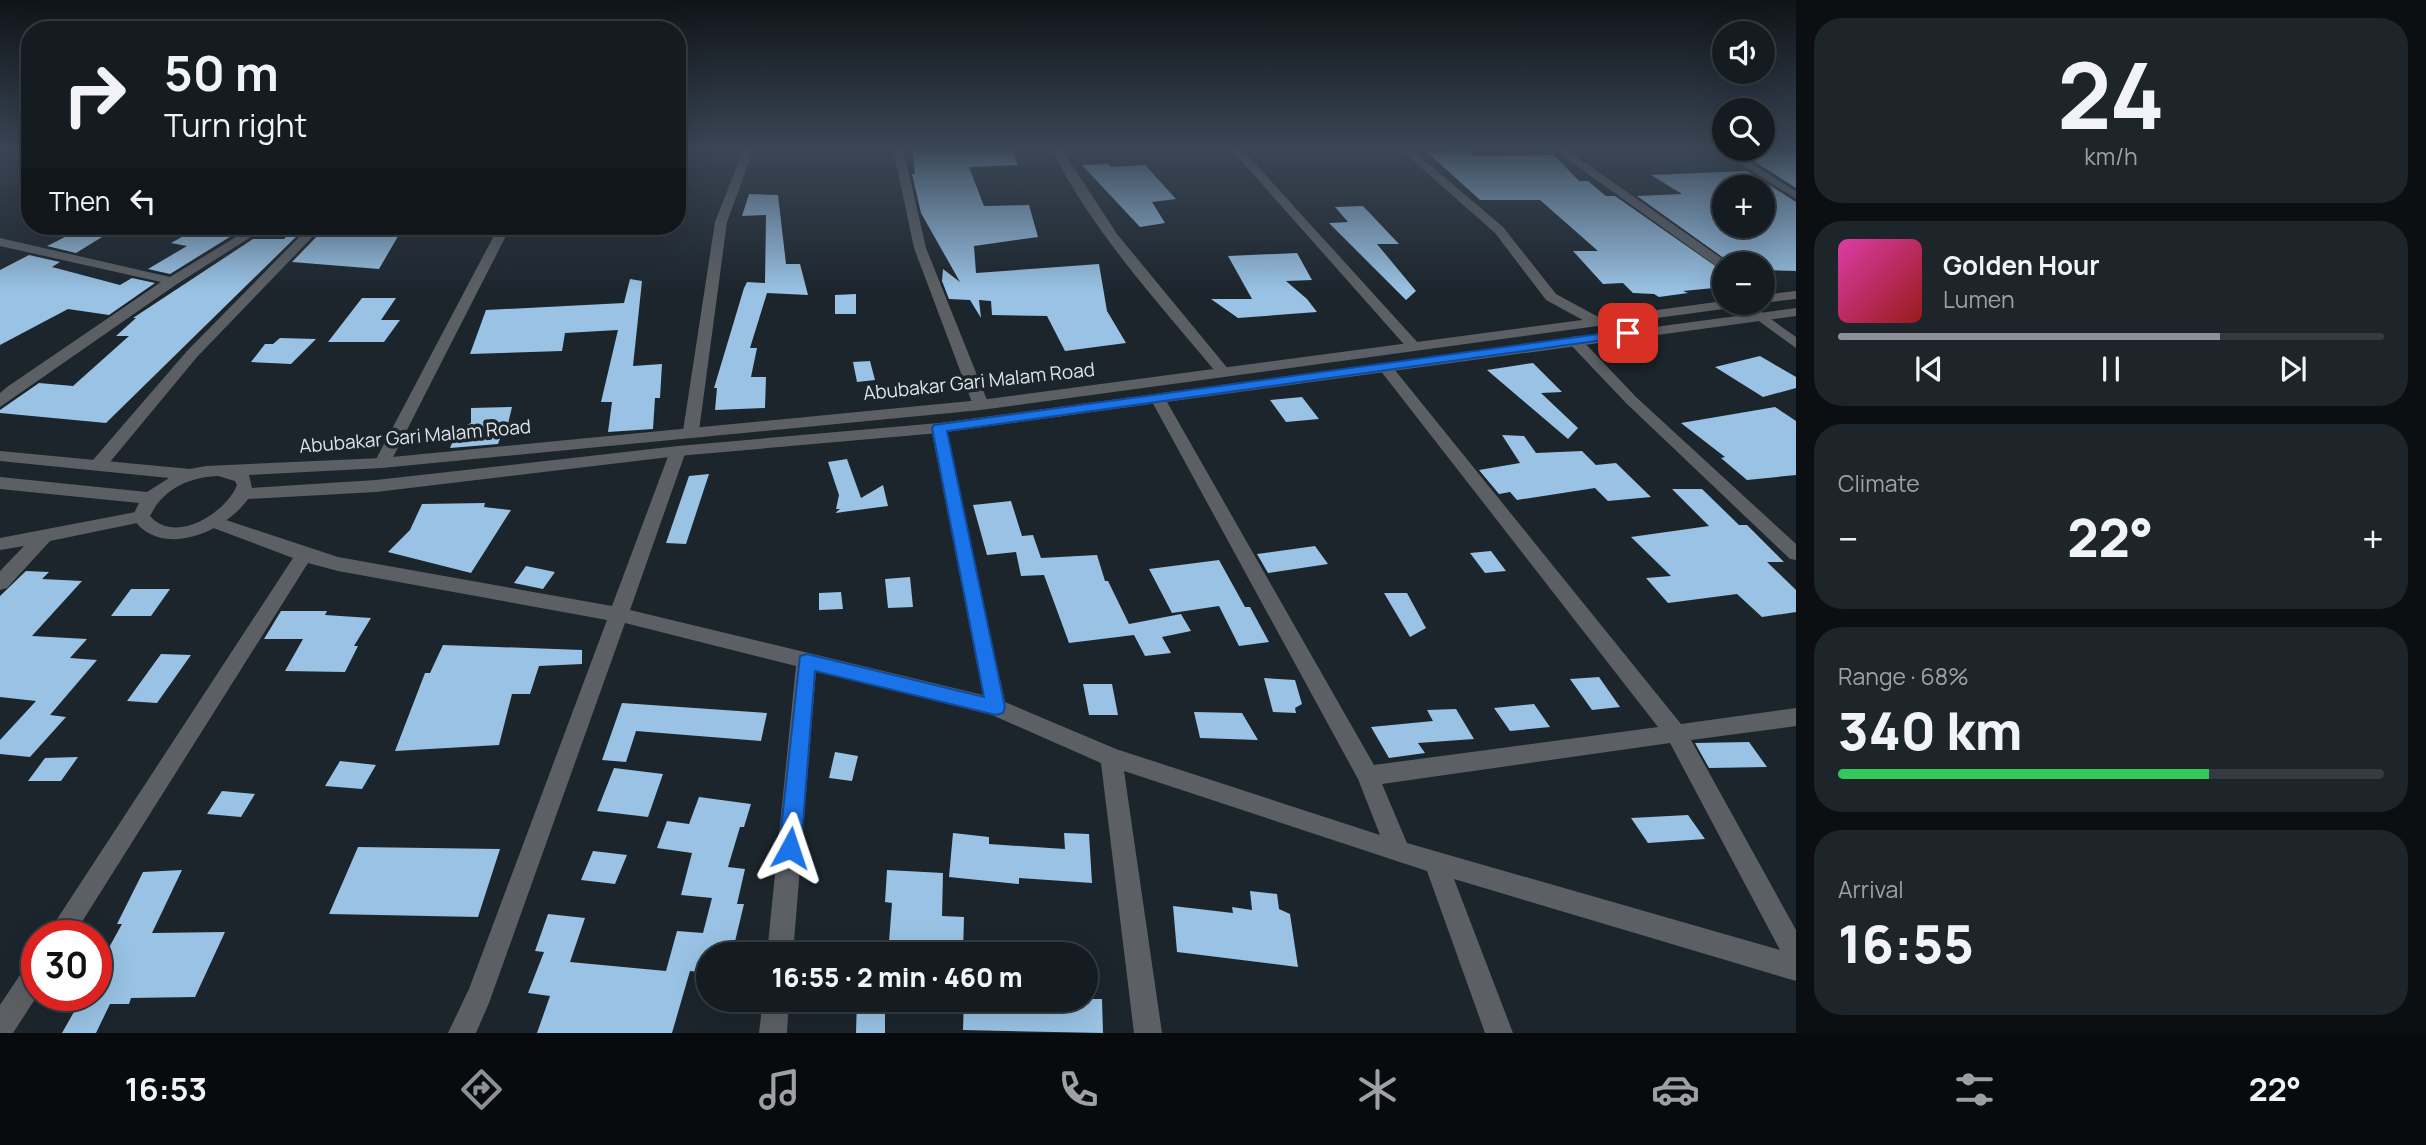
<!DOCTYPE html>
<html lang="en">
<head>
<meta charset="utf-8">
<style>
	body { margin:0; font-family:Manrope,sans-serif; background:#1e252a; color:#f1f3f6; height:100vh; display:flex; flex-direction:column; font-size:26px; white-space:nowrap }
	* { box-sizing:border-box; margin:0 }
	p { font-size:23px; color:#9da1a5 }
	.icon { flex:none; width:38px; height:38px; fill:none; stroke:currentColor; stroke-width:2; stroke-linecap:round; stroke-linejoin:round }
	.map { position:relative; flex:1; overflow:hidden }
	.details { display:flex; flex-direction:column; gap:18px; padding:18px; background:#0c0f12; width:630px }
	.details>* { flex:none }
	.top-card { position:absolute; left:21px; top:21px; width:665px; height:214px; border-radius:28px; box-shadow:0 7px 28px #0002,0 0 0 2px #343a3f; background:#151c21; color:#f1f3f6; overflow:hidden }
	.buttons { position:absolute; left:1712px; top:21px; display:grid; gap:14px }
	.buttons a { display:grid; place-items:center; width:63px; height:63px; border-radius:50%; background:#151c21; box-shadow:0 7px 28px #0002,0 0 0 2px #343a3f; font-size:35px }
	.speed { position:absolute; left:21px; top:920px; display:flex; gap:14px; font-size:35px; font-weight:700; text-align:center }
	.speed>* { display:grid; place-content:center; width:91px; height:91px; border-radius:50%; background:#151c21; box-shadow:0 7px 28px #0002,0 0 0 2px #343a3f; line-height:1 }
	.speed .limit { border:10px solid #d22; background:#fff; color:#111 }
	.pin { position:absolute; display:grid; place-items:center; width:60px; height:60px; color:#fff; margin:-30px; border-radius:14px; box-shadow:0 4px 10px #0006 }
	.me { position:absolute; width:77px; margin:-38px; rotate:5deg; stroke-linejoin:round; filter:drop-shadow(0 0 5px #0008) }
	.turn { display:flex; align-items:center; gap:24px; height:147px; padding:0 28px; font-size:32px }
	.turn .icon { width:91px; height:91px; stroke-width:2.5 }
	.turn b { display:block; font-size:49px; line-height:60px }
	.then { display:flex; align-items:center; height:66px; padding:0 28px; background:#0003; gap:14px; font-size:26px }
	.big { font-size:52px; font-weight:800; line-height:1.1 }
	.details .widget { flex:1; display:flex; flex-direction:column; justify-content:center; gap:10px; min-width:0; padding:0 24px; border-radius:28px; background:#1e252a }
	.details .dial { align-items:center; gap:0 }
	.dial b { font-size:91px; line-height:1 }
	.song { display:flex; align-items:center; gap:21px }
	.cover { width:84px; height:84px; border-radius:10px; background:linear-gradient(135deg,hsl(320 70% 55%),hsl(0 70% 35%)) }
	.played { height:7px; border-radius:4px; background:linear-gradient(90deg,#8c9099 70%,#343a3f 70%) }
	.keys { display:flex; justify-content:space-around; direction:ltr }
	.heat { display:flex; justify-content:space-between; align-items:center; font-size:38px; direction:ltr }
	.charge { height:10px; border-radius:5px; background:linear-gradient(90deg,#34c759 68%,#343a3f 0) }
	.trip { position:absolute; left:696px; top:942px; width:402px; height:70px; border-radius:35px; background:#151c21; box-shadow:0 7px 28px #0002,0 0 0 2px #343a3f; font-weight:800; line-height:70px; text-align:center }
	.dock { display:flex; height:112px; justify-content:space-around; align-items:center; background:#080b0d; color:#9da1a5 }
	.dock .icon { width:49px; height:49px }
	.dock .on { color:#8c9099 }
	.dock b { font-size:32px; color:#f1f3f6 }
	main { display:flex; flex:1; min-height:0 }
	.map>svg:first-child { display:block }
</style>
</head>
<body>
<main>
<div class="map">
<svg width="1796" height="1033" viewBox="0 0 1796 1033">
	<rect width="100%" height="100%" fill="#1c252c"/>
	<path fill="#99c2e4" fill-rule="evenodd" d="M912 148H1011L1018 165 969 167 984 206 1029 205 1038 237 974 246 976 273 1099 264 1107 311 1126 343 1065 351 1047 316 992 315 991 301 979 300 981 318 970 300 949 299 942 281 943 269 960 282 921 213 912 174H915Z
		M1796 148V188L1736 150 1786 148Z
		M1469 151 1472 156 1554 155 1579 181H1588L1606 196H1615L1724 272V287L1683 291 1688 293 1659 297 1654 294 1633 293 1623 283 1603 284 1573 251H1598L1540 200H1480L1427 152Z
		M1108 164 1111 167 1145 165 1176 199 1152 202 1165 223 1140 227 1082 165Z
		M1747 171 1796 202V271L1762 270V264H1732L1637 196 1682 194 1651 175ZM1724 187H1762V226H1724Z
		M749 194 778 195 786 264H800L808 295 767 293 750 348H757L751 377H766L765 408 715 410 717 388H714L744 288 747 282 765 283 766 215 742 216Z
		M1363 206 1399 244H1377L1416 291 1406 300 1329 223 1348 222 1335 207Z
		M72 226H120L76 253 47 246 71 234Z
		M356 226H404L379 269 292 262 322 231 352 230Z
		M196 229 233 235 170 274 148 269 187 246 171 243Z
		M292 231H302L106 423 0 413V410L39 383 73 386 129 336H116L136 318H133L253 239H284Z
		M1297 253 1312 280 1286 281 1307 299 1317 312 1238 318 1211 299H1252L1228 256Z
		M29 255 60 262 52 267 120 285 132 278 155 283 109 315 68 309 0 345V270Z
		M630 279 642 281 633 366 662 364 660 398H655L653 429 608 432 612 402H601L618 330 565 333 562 351 470 354 486 310 624 303Z
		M856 294V314H835V295Z
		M362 298H396L381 320H400L384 342H328Z
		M280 338 316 339 291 364 251 362 265 344H273Z
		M1760 356 1796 377V388L1763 397 1715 367Z
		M870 361 875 380 857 382 853 362Z
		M1533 363 1562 392 1541 393 1578 428 1568 439 1487 370Z
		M1302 397 1319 419 1286 422 1270 400Z
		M512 407 507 428H504L498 444 450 448 457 430 471 423V408Z
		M1775 407 1796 421V475L1747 480 1721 458 1725 457 1681 423Z
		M1502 435 1524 436 1536 453 1582 451 1596 465 1616 463 1651 497 1608 501 1595 488 1517 500 1510 492 1499 494 1479 470 1520 463Z
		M847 459 861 498 883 485 888 506 835 513 840 509H836L839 495 828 462Z
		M709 474 686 544 666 543 689 476Z
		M1672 489H1702L1739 525H1747L1784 562H1767L1796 590V612L1762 617 1737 594 1668 603 1646 578 1671 576 1631 537 1709 526Z
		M1011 501 1022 536 1033 535 1041 558 1097 555 1105 581H1108L1129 624 1181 614 1191 631 1162 637 1171 653 1145 656 1134 635 1069 643 1044 575 1021 576 1016 552 987 555 973 505Z
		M485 503 484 507 511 510 471 573 388 552 410 530 422 504Z
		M1315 546 1328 564 1268 573 1257 554Z
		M1491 551 1506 571 1485 573 1470 553Z
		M1219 560 1245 607H1250L1269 642 1239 646 1219 606 1172 613 1149 569Z
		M526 566 555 572 543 589 514 583Z
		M26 571 49 572 42 579 82 581 32 636 87 639 70 658 97 660 50 715 66 717 30 757 0 754V740L36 701 0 697V596Z
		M910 577 913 607 888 608 885 579Z
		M131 589H170L151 616H111Z
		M841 592 843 609 819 610V593Z
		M1384 593H1407L1426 628 1410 637Z
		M281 611H327L325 615 371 618 354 646H358L345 672 285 671 303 639H264Z
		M443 645 582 650V664L539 666 530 694H512L499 745 395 751 425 673H430Z
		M161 654 191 655 157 703 127 701Z
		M1599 677 1620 707 1592 710 1570 679Z
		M1264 678 1295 680 1302 704 1295 708 1296 713 1273 712Z
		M1083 684H1112L1118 715H1089Z
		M622 703 767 713 761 741 636 731 626 762 602 760Z
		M1534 704 1550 727 1510 731 1494 708Z
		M1456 709 1474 739 1418 743 1425 753 1389 758 1371 727 1433 721 1427 710Z
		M1194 712 1242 713 1258 740 1200 738Z
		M1749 742 1767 767 1709 768 1695 743Z
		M835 752 858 756 852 781 829 778Z
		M78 757 61 781H28L45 758Z
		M340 761 376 765 362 789 325 786Z
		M614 768 663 774 648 817 597 811Z
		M222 791 255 794 241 817 207 814Z
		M699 797 751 804 744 827H740L728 867 745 869 737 904H744L732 954H709V973L690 971 672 1033H537L550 996 528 993 544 952 535 951 548 914 585 918 570 962 666 971 677 931 703 933 712 898 681 895 692 853 657 848 667 821 689 824Z
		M1688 815 1705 839 1648 843 1631 818Z
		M953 833 989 837V844L1065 849 1064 833 1089 834 1092 883 1019 878V884L949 877Z
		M358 847 500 849 478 917 329 914Z
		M593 851 627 855 615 884 581 880Z
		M182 870 152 933 225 932 195 997 131 998 129 1004H110L96 1033H62L83 996H96V971L122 924H117L143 872Z
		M887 870 943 873 942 916 964 917 963 954H888L892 903 885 902Z
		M1250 891 1277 894 1279 909 1290 914 1298 967 1177 952 1173 906 1233 913 1232 907 1252 910Z
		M857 999H885V1033H856Z
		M964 999H1032L1070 1003V999H1102L1103 1033 963 1030Z"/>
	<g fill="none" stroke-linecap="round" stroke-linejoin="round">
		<path fill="#5c6064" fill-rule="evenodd" d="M744 148H754L727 222 699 431 691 436 683 431 715 222Z
			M893 148H903L926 248 989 405 986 408H976L973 405 914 248Z
			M1051 148H1061L1117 234 1229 370V376H1219C1160 304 1092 232 1051 148Z
			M1230 148H1241L1419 344V350H1409Z
			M1399 148H1410L1503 227 1556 294 1602 319V325H1592L1546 300 1495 233Z
			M1552 148H1564L1730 264H1724V269L1719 268Z
			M1716 148 1729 149 1796 191V199Z
			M254 226H268L177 284 0 407V393L7 387 161 282 0 246V238L170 277Z
			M310 226H323L197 357 105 468H93L91 464 93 460 187 351Z
			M499 226H511L390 463 388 467H376L374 463Z
			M1762 287 1778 295V301H1768L1762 297Z
			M1761 312 1796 337V348L1756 319 1754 316Z
			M1574 336 1579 337 1636 397 1796 544V560L1790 559 1626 403 1569 343 1567 340Z
			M1385 363 1390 364 1681 724 1796 708V726L1691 740 1796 930V981L1454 879 1513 1033H1485L1427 871 1124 771 1162 1033H1134L1101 763 992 715 816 671 793 954H767L796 666 625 623 489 1003 476 1033H448L469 989 607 620 338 571 308 563 73 936H46L293 558 208 526 205 522 208 518H220L338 557 612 606 670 451 678 446 686 451 630 610 983 695 931 428 939 423 945 425 1005 702 1116 749 1380 835 1358 779 1150 398 1153 395H1163L1374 765 1658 727 1380 370 1378 367ZM1670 743 1780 950 1407 843 1382 784Z
			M141 511 150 517 147 521 50 541 7 588 0 590V571L24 546 0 550V538Z
			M37 959V996L13 1033H0V1005L28 963Z
			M763 999H789L787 1033H759Z"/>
		<path fill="#5c6064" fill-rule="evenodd" d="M1796 291V299L1762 303H1761L1762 295Z
			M1724 301 1745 303 1738 307 981 410 382 468 249 475 252 488 376 480 678 446 939 423 1796 308V316L939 433 678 456 376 492 248 499C224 533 159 560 132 517L139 503 0 489V477L147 492 169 478 0 461V451L190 469 206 466 382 458 981 400ZM218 476 235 481 237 485C226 513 175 545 150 516 163 489 189 477 218 476Z"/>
	</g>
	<linearGradient id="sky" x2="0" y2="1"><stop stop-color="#0f1418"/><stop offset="0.51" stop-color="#3a4656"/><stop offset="1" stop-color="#3a4656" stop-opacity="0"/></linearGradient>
	<rect width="1796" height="292" fill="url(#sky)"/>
	<path fill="#1a73e8" stroke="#114b97" stroke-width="2" d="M1628 330 1634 333 1632 336 947 431 1005 707 1003 713 996 715 815 671 801 848 798 855 790 857 783 855 779 848 800 656 807 654 984 697 932 428 934 425Z"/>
	<g text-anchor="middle" stroke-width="7" stroke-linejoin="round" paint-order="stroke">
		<g font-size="19" fill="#dee3e8" stroke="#1c252c">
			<text transform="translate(979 381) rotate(-6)" y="7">Abubakar Gari Malam Road</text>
			<text transform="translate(415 436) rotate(-5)" y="7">Abubakar Gari Malam Road</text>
		</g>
	</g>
</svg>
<div class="buttons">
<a><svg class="icon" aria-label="sound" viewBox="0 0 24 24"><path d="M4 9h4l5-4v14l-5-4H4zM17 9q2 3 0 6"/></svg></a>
<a><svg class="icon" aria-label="search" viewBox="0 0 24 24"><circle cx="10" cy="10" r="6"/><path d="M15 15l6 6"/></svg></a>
<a>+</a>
<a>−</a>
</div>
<div class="speed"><div class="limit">30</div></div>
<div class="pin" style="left:1628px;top:333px;background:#d93025"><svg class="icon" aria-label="arrive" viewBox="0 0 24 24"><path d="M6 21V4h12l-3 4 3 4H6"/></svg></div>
<svg class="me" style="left:790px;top:848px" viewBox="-20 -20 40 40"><path d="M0-17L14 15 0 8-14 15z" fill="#1a73e8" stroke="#fff" stroke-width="4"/></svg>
<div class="trip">16:55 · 2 min · 460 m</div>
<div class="top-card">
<div class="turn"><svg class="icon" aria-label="right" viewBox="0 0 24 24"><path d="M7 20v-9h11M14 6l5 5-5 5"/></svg><div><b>50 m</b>Turn right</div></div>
<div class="then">Then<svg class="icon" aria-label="left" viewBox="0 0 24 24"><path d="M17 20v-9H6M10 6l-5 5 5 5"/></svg></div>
</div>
</div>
<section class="details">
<div class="widget dial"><b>24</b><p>km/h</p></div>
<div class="widget">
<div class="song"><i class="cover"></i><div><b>Golden Hour</b><p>Lumen</p></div></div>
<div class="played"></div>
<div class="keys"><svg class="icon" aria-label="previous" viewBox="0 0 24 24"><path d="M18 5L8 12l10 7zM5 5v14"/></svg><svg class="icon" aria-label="pause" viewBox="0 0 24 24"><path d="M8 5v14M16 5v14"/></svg><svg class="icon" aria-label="next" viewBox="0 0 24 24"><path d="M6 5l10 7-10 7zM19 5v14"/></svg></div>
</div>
<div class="widget"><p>Climate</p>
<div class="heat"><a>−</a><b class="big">22°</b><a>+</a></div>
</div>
<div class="widget"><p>Range · 68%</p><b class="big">340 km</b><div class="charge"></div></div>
<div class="widget"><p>Arrival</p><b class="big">16:55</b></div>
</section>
</main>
<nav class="dock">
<b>16:53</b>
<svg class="icon on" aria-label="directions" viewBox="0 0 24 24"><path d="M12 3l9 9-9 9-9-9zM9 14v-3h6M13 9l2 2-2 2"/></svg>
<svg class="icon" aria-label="music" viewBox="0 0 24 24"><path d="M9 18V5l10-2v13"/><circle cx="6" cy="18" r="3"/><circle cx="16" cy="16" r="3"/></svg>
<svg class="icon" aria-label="phone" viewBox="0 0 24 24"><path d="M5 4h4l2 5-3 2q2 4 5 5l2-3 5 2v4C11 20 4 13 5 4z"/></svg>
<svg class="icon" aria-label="climate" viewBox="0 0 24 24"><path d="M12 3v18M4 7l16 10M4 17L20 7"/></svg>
<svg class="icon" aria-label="car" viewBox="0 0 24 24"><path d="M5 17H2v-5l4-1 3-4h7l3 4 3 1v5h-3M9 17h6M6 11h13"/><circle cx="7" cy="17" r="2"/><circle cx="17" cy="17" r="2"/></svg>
<svg class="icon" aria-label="filters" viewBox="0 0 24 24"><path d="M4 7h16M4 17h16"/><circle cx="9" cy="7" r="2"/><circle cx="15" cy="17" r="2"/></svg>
<b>22°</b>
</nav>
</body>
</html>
